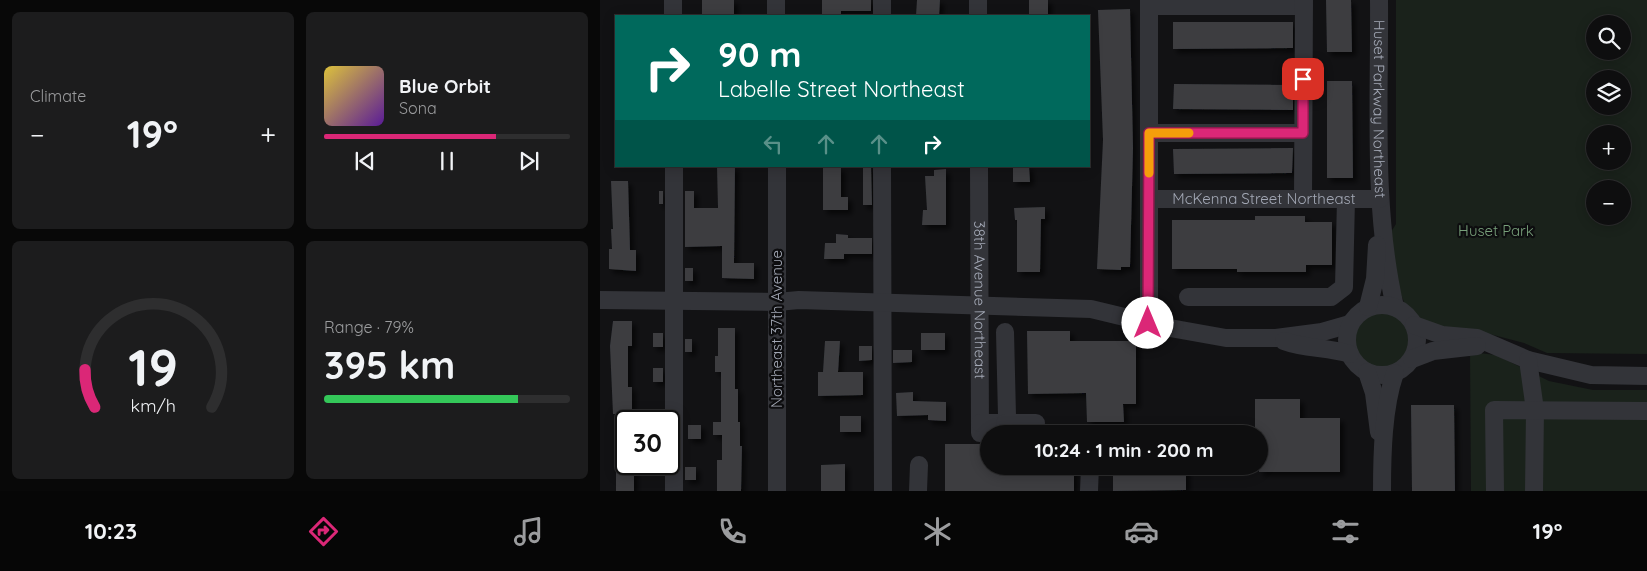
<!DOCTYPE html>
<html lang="en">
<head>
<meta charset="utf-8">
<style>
	body { margin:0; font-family:Quicksand,sans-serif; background:#1c1c1d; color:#f1f3f6; height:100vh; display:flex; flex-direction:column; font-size:19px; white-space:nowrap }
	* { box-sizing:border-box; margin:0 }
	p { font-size:16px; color:#9b9c9e }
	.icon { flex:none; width:28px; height:28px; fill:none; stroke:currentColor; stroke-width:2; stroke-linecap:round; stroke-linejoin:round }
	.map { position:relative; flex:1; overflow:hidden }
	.drawer { display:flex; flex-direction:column; gap:12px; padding:12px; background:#080808; width:600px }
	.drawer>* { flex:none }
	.top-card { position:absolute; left:15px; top:15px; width:475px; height:152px; border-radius:0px; box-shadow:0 2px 12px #0003,0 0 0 1px #2e2e2f; background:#00695c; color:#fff; overflow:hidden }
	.controls { position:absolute; left:986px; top:15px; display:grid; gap:10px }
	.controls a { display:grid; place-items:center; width:45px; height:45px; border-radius:50%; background:#0e0e0f; box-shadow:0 2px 12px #0003,0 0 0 1px #2e2e2f; font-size:25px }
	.speed { position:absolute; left:15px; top:410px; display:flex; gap:10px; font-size:25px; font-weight:700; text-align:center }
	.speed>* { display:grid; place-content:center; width:65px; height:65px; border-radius:50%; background:#0e0e0f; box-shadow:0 2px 12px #0003,0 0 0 1px #2e2e2f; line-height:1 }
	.speed .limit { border:2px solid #111; border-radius:8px; background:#fff; color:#111 }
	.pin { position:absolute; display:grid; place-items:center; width:42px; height:42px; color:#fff; margin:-21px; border-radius:10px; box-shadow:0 2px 8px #0006 }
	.me { position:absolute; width:55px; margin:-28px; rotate:0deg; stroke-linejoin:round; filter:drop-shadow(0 0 4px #0008) }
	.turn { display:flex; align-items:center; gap:18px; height:105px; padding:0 20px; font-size:22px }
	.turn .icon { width:65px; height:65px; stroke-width:2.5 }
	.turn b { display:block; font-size:35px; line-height:42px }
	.lanes { display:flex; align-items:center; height:48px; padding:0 20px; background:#0003; justify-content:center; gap:25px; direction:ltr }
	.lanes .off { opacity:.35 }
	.big { font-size:38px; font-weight:800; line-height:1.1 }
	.drawer .widget { flex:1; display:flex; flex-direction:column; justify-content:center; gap:8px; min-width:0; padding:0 18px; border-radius:8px; background:#1c1c1d }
	.drawer .dial { align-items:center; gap:0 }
	.dial svg { height:130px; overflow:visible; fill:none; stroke:#2e2e2f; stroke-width:7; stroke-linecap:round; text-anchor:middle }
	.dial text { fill:#f1f3f6; stroke:none }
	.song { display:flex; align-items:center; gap:15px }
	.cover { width:60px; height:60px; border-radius:8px; background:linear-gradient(135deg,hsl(50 70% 55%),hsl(270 70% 35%)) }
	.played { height:5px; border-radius:2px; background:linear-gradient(90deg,#db2777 70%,#2e2e2f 70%) }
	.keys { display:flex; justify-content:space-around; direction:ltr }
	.heat { display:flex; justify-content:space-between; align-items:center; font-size:28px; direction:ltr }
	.charge { height:8px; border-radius:4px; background:linear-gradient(90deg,#34c759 79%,#2e2e2f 0) }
	.drawer .tiles { flex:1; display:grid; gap:12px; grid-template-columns:repeat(2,1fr) }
	.trip { position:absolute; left:380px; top:425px; width:288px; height:50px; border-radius:25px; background:#0e0e0f; box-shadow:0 2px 12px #0003,0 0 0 1px #2e2e2f; font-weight:800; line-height:50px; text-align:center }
	.dock { display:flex; height:80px; justify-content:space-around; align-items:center; background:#060606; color:#9b9c9e }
	.dock .icon { width:35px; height:35px }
	.dock .active { color:#db2777 }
	.dock b { font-size:22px; color:#f1f3f6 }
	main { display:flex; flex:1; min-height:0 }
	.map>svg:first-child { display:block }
</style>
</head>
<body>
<main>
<section class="drawer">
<div class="tiles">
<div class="widget"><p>Climate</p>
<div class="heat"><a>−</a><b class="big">19°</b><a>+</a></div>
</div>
<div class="widget">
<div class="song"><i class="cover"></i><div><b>Blue Orbit</b><p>Sona</p></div></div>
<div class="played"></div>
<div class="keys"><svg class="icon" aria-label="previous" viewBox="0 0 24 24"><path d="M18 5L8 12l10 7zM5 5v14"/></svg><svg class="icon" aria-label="pause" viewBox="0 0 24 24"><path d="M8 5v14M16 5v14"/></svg><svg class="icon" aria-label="next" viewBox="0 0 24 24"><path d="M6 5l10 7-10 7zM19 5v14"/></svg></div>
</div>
<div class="widget dial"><svg viewBox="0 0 100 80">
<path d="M14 69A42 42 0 1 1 86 69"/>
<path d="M14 69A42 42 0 0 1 8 46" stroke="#db2777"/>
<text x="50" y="56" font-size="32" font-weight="700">19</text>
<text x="50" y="72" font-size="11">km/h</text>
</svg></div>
<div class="widget"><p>Range · 79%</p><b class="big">395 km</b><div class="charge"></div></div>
</div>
</section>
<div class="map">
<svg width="1047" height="491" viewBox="0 0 1047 491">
	<defs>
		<filter id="shadow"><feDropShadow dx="4" dy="4" stdDeviation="2.5" flood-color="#0009"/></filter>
	</defs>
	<rect width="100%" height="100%" fill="#121214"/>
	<path fill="#1a221b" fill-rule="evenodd" d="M796 0H1047V354L947 353 924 343 882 332 839 329 816 320 805 304 797 285 791 232 796 224ZM995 24H1022V51H995ZM995 79H1022V106H995ZM995 134H1022V161H995ZM995 189H1022V216H995Z
		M752 341a29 29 0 1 1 58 0a29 29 0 1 1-58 0Z
		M870 352 896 355 949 381 993 390H1047V491H871Z"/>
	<path fill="#3c3d41" filter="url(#shadow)" d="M102 0H134V16H102Z
		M222 0H271V11H241V16H222Z
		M317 0H340L339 16H316Z
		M429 0H448V16H429Z
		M726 0H751L752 52H727Z
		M530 9 533 148 530 267H521V270L497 269 503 140 498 10Z
		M573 22H693V48L573 49Z
		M727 81H752L753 178H727Z
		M574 84 693 85V110L573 109Z
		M693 148 692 173 574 174 573 149Z
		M117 166H135L134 263H154V279L122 278V246L85 247V191H94V208H118Z
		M263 166H271L272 205H263Z
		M413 166H429L430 182H413Z
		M223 167H241V197H248V210H223Z
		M346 169V225H322L323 210H327L325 176H334V170Z
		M11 181H28L30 250H36V271L9 269V249H12L11 229H13Z
		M59 191H63V204H59Z
		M445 207V219H441L440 272H417V220H415L414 208Z
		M655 216H705V222H732V265H706V272H637V269H572V220H655Z
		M236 234 248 235V238H272V254H244V259H224L225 243H236Z
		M85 268H93V281H85Z
		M13 321H32V346H28V387H32V421H26V436H16V414H13L10 346Z
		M118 328H135V389H138V422H140V446H142L141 491H117V460H122V435H113V422H121V372H115V356H118Z
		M427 331H470V341H536V404H523L524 422H487L486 393 428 394Z
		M53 333H63V347H53Z
		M321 333H345V350H321Z
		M85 339H92V352H85Z
		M225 341H240L238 372H263V395L218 396V372H223Z
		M259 346H272V360L259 361Z
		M293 350H312V362L293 363Z
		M53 368H63V382H53Z
		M313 392V401L346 402V421L328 420V415L297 416 296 393Z
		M655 399H700V418H740V472H659V434H655Z
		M811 405H854L855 491H812Z
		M240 416H261V432H240Z
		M88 425H101V439H88Z
		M345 444H389V466H474V491H345Z
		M16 464H34V491H16Z
		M245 464V491H221V465Z
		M513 466H586V490L513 491Z
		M85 467H96V480H85Z"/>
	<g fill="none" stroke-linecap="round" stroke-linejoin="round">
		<g stroke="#333439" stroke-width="18">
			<path d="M73 0V16"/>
			<path d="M176 0V16"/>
			<path d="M282 0V16"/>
			<path d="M378 0V16"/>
			<path id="s1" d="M779 0C780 102 772 207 795 307"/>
			<path d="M549 6H704"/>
			<path d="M549 133H703"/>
			<path d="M177 166V491"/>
			<path d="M282 166 283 491"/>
			<path id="s2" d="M379 166 380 433"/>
			<path id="s3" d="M549 199H780"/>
			<path d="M703 199 704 0"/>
			<path d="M588 297H731L744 287 746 199"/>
			<path d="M0 300 177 302 199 300 491 309 570 328 626 338H676L722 332 750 324"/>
			<circle cx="782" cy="340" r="35"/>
			<path d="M768 307 775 279 777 245"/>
			<path d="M549 323V0"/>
			<path d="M814 325 842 335 877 338 928 360 991 375 1047 376"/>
			<path d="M684 341C705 349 728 347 750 354"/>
			<path d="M812 359 833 351 877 346"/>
			<path d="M928 360 935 410 934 491"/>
			<path d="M767 372 774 393 779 432"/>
			<path d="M380 423H405L407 416 405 332"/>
			<path d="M405 423H436"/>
			<path d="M74 491V166"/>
			<path d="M318 491 319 465"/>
			<path d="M489 491 490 466"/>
			<path d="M782 491C782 455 783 407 795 373"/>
			<path d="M895 491 894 410 1047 411"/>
		</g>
	</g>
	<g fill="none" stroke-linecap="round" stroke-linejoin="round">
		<defs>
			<path id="route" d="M548 323 549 133H703V79"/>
		</defs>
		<use href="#route" stroke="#8e194d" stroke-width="12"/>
		<use href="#route" stroke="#db2777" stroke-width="9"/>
		<path stroke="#f59e0b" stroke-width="9" d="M549 173V133H589"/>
	</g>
	<g text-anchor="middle" stroke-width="4.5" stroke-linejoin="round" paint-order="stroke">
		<g font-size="15" fill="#a3a8b5" stroke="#0d0d0f">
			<text dy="5" stroke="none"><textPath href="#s1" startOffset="109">Huset Parkway Northeast</textPath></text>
			<text dy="5" stroke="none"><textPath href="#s3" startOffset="115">McKenna Street Northeast</textPath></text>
			<text dy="5" stroke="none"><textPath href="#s2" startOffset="134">38th Avenue Northeast</textPath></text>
			<text transform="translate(177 329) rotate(-90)" y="5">Northeast 37th Avenue</text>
		</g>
		<g font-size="15" fill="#79a17b" stroke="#0d0d0f">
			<text x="896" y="236">Huset Park</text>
		</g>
	</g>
</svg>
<div class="controls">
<a><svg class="icon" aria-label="search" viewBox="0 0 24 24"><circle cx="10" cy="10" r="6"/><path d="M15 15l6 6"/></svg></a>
<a><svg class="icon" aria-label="layers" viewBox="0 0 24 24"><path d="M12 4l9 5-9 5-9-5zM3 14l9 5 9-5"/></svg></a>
<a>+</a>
<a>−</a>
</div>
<div class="speed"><div class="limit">30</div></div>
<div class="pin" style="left:703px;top:79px;background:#d93025"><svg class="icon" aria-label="arrive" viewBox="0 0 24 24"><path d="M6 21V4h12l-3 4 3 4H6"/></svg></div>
<svg class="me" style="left:548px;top:323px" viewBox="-20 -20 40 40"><circle r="19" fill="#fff"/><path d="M0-13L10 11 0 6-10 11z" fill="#db2777"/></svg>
<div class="trip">10:24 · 1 min · 200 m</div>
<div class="top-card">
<div class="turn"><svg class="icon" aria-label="right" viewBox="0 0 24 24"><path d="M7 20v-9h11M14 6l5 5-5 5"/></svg><div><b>90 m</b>Labelle Street Northeast</div></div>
<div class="lanes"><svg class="icon off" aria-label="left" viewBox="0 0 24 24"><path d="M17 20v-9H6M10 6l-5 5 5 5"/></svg><svg class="icon off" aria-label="ahead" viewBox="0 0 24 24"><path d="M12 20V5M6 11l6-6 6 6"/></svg><svg class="icon off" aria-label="ahead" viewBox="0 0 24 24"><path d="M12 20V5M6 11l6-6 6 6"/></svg><svg class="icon" aria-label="right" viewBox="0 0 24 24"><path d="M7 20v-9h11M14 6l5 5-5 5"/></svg></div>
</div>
</div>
</main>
<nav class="dock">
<b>10:23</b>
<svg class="icon active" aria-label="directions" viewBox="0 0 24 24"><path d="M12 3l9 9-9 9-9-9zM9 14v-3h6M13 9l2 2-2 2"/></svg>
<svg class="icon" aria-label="music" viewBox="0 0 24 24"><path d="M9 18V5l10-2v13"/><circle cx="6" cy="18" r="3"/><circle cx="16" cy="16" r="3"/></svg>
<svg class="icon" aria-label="phone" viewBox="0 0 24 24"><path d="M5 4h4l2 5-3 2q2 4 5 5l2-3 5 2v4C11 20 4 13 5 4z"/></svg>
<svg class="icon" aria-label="climate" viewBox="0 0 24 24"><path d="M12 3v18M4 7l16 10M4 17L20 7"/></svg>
<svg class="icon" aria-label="car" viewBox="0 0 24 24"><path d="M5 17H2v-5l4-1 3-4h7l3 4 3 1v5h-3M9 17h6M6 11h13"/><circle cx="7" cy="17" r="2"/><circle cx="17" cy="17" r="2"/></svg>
<svg class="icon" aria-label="filters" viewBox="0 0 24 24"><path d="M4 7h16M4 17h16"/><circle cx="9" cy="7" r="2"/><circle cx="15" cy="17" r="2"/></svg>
<b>19°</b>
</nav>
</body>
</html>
